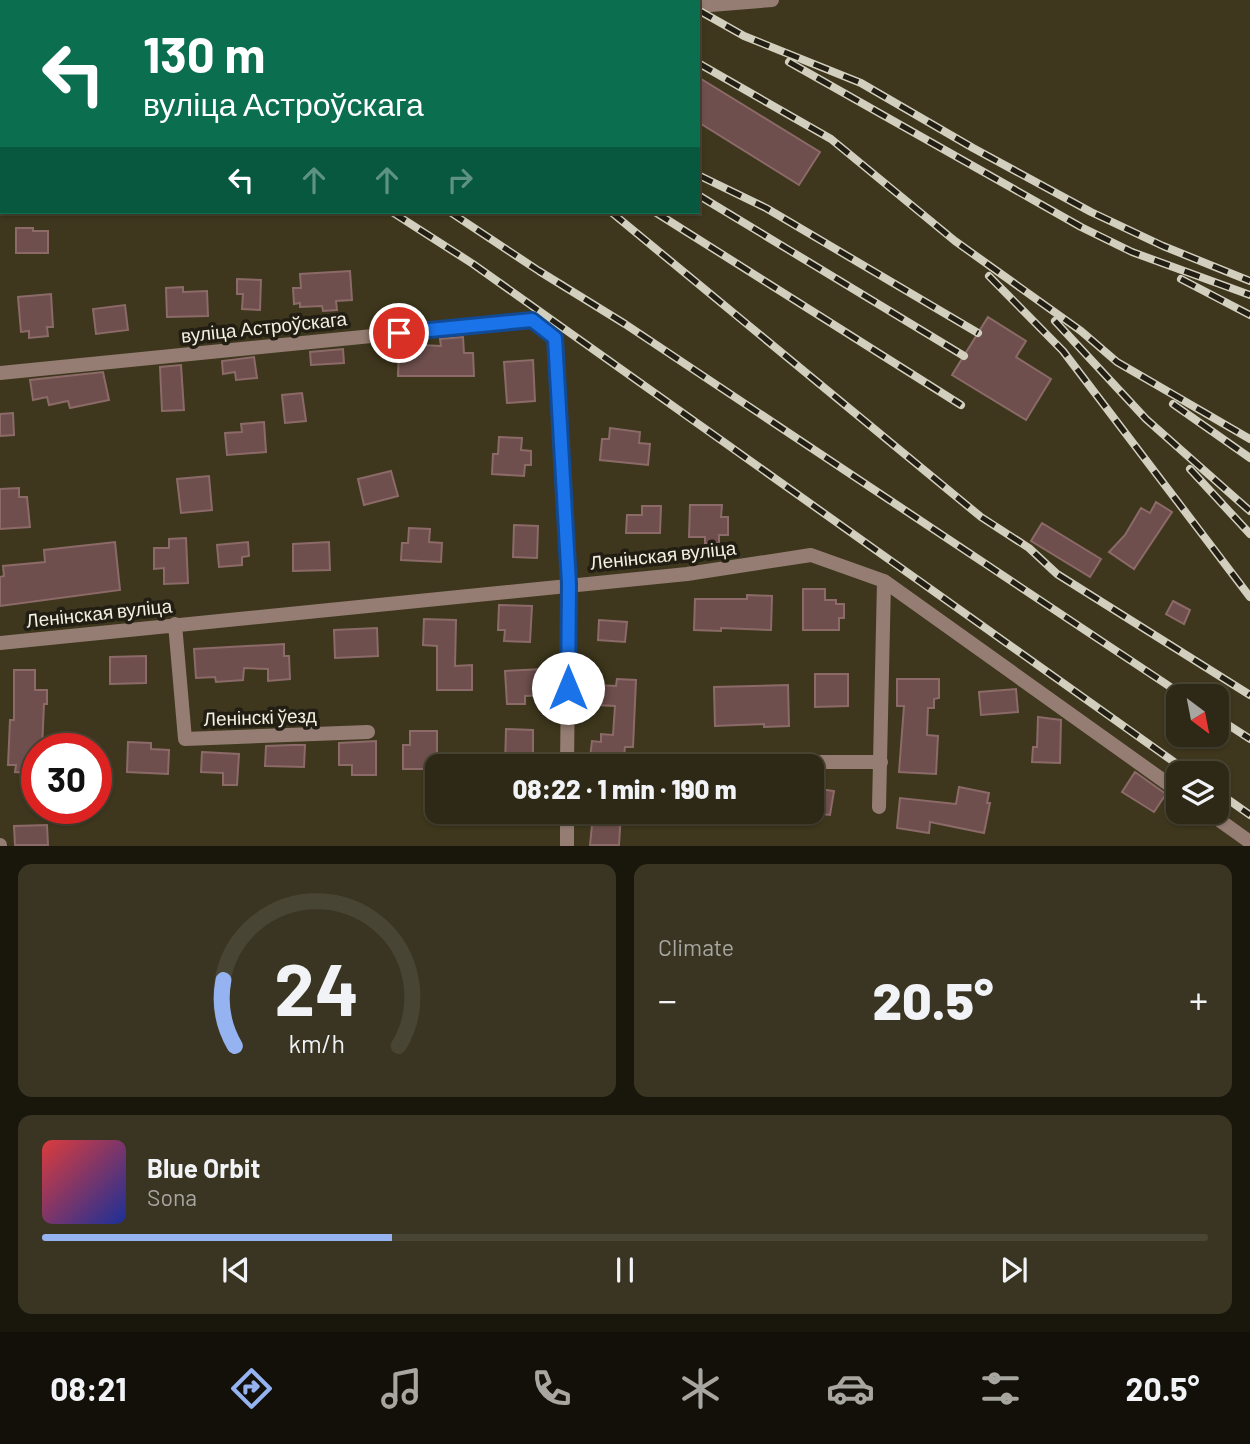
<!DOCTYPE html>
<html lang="en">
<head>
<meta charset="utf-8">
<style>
	body { margin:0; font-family:Barlow,sans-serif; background:#3a3523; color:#f1f3f6; height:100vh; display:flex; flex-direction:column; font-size:26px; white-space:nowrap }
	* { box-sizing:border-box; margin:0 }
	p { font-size:23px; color:#a7a6a1 }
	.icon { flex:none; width:38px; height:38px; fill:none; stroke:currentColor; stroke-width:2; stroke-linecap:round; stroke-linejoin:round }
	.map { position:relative; height:846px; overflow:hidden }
	.sheet { display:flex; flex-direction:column; gap:18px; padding:18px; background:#19170c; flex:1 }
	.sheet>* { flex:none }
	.top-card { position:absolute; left:0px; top:0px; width:700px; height:214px; box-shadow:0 2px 5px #0004,0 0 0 2px #494535; background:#0b6e4f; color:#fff; overflow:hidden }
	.needle { width:46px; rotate:148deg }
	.tools { position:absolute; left:1166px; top:684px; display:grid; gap:14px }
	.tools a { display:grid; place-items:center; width:63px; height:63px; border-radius:14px; background:#2e2916; box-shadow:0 2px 5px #0004,0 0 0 2px #494535; font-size:35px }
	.speed { position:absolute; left:21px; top:733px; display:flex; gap:14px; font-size:35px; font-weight:700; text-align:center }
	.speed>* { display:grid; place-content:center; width:91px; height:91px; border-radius:50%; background:#2e2916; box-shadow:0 2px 5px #0004,0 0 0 2px #494535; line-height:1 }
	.speed .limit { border:10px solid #d22; background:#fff; color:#111 }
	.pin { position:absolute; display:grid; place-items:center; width:60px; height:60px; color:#fff; margin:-30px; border:4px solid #fff; border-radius:50%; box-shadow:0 2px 7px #0007 }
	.me { position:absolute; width:77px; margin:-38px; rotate:0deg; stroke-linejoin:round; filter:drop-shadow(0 0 5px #0008) }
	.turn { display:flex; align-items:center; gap:24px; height:147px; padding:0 28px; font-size:32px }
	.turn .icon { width:91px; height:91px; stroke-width:2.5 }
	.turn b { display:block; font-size:49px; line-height:60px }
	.lanes { display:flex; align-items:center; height:66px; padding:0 28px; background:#0003; justify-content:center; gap:35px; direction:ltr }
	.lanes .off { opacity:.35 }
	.big { font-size:52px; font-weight:800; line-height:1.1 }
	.sheet .widget { flex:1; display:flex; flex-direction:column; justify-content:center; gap:10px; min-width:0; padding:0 24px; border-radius:14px; background:#3a3523 }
	.sheet .dial { align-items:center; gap:0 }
	.dial svg { height:182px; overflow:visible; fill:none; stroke:#494535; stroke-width:7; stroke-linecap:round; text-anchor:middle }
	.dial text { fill:#f1f3f6; stroke:none }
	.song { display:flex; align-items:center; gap:21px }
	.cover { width:84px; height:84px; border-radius:10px; background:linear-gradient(135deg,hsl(0 70% 55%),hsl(230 70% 35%)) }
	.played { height:7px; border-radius:4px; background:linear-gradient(90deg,#95b2f1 30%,#494535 30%) }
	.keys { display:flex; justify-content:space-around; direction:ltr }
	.heat { display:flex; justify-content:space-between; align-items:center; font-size:38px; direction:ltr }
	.sheet .tiles { flex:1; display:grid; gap:18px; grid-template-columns:1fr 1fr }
	.widget:last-child { grid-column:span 2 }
	.trip { position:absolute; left:425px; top:754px; width:399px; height:70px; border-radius:14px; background:#2e2916; box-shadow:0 2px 5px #0004,0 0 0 2px #494535; font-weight:800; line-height:70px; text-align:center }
	.tab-bar { display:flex; height:112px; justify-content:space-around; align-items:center; background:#121009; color:#a7a6a1 }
	.tab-bar .icon { width:49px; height:49px }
	.tab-bar .active { color:#95b2f1 }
	.tab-bar b { font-size:32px; color:#f1f3f6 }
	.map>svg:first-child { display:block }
</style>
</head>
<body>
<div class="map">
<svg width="1250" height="846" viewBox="0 0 1250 846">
	<rect width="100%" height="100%" fill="#3e371d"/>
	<path fill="#6e4f4d" stroke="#8b6a68" stroke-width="2" d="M698 77 820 152 799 185 698 122Z
		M16 228H33V231H48V253H16Z
		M350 271 352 300 336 301 337 310 323 311 322 306 300 307V303L294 304 293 288H301L300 274Z
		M237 279 261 280 260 310 242 309 243 294H237Z
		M183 287V292L207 291 208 316 167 317 166 288Z
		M51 294 53 327H47L48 336 29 338V331L21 332 18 297Z
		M125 305 128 330 96 334 93 309Z
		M988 317 1026 341 1016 357 1051 379 1026 420 952 375Z
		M463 337 464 353H473L474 376H398L399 344 441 346 440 339Z
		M343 349 344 363 311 365 310 352Z
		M254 357 257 378 236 380 235 372 223 374 222 361Z
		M533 360 535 401 507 403 504 362Z
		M181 365 184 410 162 411 160 367Z
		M103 372 109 400 70 408 68 401 49 405 47 397 33 400 30 380Z
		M302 393 306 421 285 423 282 395Z
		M13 413 14 435 0 436V414Z
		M264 422 266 452 227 455 225 433 242 432 241 424Z
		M610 428 640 432 639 443 650 444 648 465 600 460 602 439H609Z
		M499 437 522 438 521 450 531 451V465H525L524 476 492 474 493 454H498Z
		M391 471 398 496 364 505 358 479Z
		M209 476 212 510 181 513 177 479Z
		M19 488V497H27L30 527 0 529V489Z
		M1156 502 1172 512 1134 569 1109 552 1125 535 1141 508 1150 513Z
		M690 505H722L721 517H728V535H719V543H705V537H689Z
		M642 506H661L660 533H626L627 515H642Z
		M1042 523 1101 559 1090 577 1031 541Z
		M514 525 538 526 537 558 513 557Z
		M409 528 430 529 429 542 442 543 441 562 401 560 402 543H408Z
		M186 538 188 583 164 584V568L154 569V548H169V539Z
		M115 542 120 590 0 606V577L4 576 3 566 45 562 44 550Z
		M248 542 249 556 242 557V565L219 567 217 545Z
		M329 542 330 570 293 571V544Z
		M803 589H825V600H836V604H844V618H839V630H803Z
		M747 595 772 596 771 630 721 628V631L694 630 695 599H747Z
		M1173 601 1190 610 1184 624 1166 614Z
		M499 605 532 606 530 642 504 641 505 630H498Z
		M424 619 456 620 455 666 472 665V690H437V646L423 645Z
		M599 620 627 622 625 642 598 640Z
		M377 628 378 656 335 658 334 630Z
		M284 644V656H289L290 679 268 681V669L244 668 243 680 216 682 215 677 196 678 194 649Z
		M146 656V683L110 684V657Z
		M543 669 545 695 525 696V704H507L505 671Z
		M14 670H35V690H47V704H44L42 749H37V764H29V773L15 772 16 765H8L10 720H14Z
		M815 674H848V706L815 707Z
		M617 679 636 680 633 747H625L623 766H589L592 741 601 742V734L613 735 615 706 596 705 597 685 616 686Z
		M897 679H939V698L934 699V708H928L927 735 938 736 936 774 899 772 904 706H897Z
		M788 685 789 726 764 727V724L715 726 714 687Z
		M1016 689 1018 712 981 715 979 692Z
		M1038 717 1061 720 1060 763 1032 762 1033 747H1037Z
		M506 729 533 730V766H505Z
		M410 731H437V769H403V745H410Z
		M376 741V775H352V765H339V743Z
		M128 742 151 743V749L169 750 168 774 127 772Z
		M293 745H305L304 767 265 766 266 746Z
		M202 752 239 754 237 785H223V773L201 772Z
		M1135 772 1166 794 1154 812 1122 792Z
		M959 787 989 793 987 803H990L984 833 930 822 929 833 897 828 900 798 956 804Z
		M812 788 834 791 830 815 812 813Z
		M601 812H621L619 845H590L593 815H600Z
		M47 825 48 845H15L14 826Z"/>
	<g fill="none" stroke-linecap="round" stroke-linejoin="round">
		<path stroke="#957d73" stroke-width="14" d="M698 6 772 0
			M0 100H2
			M0 373 532 320 555 338 569 584 567 766
			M175 624 185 739 368 732
			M0 643 687 574 811 555 884 581 1178 791
			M772 762H881
			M879 807 884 581
			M1208 812 1250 842
			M0 845V846
			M567 846V812"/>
		<defs>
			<path id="rail" d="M9 0 13 2
				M78 0 82 2
				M326 0 328 2
				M382 0 385 2
				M525 0 531 2
				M680 0 683 2
				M698 10 744 36 861 83 973 148 1091 212 1163 246 1250 281
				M789 62 1081 227 1132 252 1250 295
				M698 63 831 139 955 241 1081 331 1117 362 1250 439
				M698 175 766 208 978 333
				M698 195 964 356
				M392 212 473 264 1191 774
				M450 212 539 271 625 324 1184 696
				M611 212 981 517 1029 548 1057 574 1250 695
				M655 212 961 405
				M989 276 1063 351 1250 597
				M1181 279 1250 315
				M1055 321 1146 419 1250 511
				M1173 404 1250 458
				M1190 469 1250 534
				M1216 717 1250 739
				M1216 791 1250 815"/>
		</defs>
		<use href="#rail" stroke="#d3cfbe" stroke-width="8"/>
		<use href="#rail" stroke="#221e13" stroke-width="5" stroke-dasharray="16" stroke-linecap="butt"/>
	</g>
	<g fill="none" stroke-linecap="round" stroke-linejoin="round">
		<defs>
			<path id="route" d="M399 333 532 320 555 338 569 584 568 688"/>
		</defs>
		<use href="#route" stroke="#114b97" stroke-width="18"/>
		<use href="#route" stroke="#1a73e8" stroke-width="12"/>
	</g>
	<g text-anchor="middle" stroke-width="7" stroke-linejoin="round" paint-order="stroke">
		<g font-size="19" fill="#f4f0e1" stroke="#221e13">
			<text transform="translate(264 327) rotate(-6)" y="7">вуліца Астроўскага</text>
			<text transform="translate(663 555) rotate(-6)" y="7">Ленінская вуліца</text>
			<text transform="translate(99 613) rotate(-6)" y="7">Ленінская вуліца</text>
			<text transform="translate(260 717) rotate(-2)" y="7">Ленінскі ўезд</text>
		</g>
	</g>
</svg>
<div class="tools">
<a><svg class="needle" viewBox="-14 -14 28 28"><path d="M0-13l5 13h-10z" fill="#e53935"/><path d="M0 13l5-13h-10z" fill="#a7a6a1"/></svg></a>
<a><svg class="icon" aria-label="layers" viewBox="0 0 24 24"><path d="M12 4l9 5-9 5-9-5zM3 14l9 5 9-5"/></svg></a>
</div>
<div class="speed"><div class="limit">30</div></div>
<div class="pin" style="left:399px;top:333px;background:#d93025"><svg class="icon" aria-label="arrive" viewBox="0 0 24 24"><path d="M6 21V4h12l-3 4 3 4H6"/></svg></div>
<svg class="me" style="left:568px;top:688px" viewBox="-20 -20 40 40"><circle r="19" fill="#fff"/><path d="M0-13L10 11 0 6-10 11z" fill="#1a73e8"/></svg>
<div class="trip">08:22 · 1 min · 190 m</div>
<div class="top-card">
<div class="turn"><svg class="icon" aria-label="left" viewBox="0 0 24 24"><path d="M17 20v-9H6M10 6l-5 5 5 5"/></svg><div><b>130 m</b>вуліца Астроўскага</div></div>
<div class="lanes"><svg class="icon" aria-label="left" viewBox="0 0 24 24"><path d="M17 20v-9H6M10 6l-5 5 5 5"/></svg><svg class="icon off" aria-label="ahead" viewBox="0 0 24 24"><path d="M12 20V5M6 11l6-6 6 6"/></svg><svg class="icon off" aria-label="ahead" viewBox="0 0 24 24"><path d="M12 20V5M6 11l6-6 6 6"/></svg><svg class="icon off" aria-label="right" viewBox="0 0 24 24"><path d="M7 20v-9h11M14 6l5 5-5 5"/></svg></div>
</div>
</div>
<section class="sheet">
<div class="tiles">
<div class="widget dial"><svg viewBox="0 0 100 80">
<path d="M14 69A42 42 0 1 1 86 69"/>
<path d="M14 69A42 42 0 0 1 9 40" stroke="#95b2f1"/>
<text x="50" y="56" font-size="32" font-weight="700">24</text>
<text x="50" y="72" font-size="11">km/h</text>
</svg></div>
<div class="widget"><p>Climate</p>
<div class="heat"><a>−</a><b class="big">20.5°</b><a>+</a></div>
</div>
<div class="widget">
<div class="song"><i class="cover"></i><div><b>Blue Orbit</b><p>Sona</p></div></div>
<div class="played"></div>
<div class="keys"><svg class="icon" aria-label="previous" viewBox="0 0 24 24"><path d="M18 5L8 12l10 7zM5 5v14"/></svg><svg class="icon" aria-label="pause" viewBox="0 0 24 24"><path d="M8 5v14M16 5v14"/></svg><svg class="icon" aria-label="next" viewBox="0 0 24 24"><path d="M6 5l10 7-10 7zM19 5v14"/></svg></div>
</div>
</div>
</section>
<nav class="tab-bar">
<b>08:21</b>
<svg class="icon active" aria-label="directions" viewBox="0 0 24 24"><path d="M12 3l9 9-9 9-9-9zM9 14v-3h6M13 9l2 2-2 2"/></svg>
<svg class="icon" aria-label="music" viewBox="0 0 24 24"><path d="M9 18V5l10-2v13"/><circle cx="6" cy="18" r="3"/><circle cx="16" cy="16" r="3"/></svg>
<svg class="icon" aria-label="phone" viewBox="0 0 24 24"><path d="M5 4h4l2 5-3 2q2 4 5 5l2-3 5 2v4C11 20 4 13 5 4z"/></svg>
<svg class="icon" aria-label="climate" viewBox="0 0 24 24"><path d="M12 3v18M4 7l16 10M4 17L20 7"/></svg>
<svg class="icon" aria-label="car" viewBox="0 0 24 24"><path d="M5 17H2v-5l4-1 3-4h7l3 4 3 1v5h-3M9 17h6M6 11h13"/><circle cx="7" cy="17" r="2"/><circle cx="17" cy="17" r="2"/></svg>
<svg class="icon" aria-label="filters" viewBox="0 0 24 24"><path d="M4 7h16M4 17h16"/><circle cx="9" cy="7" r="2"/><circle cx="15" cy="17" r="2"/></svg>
<b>20.5°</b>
</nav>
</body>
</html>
